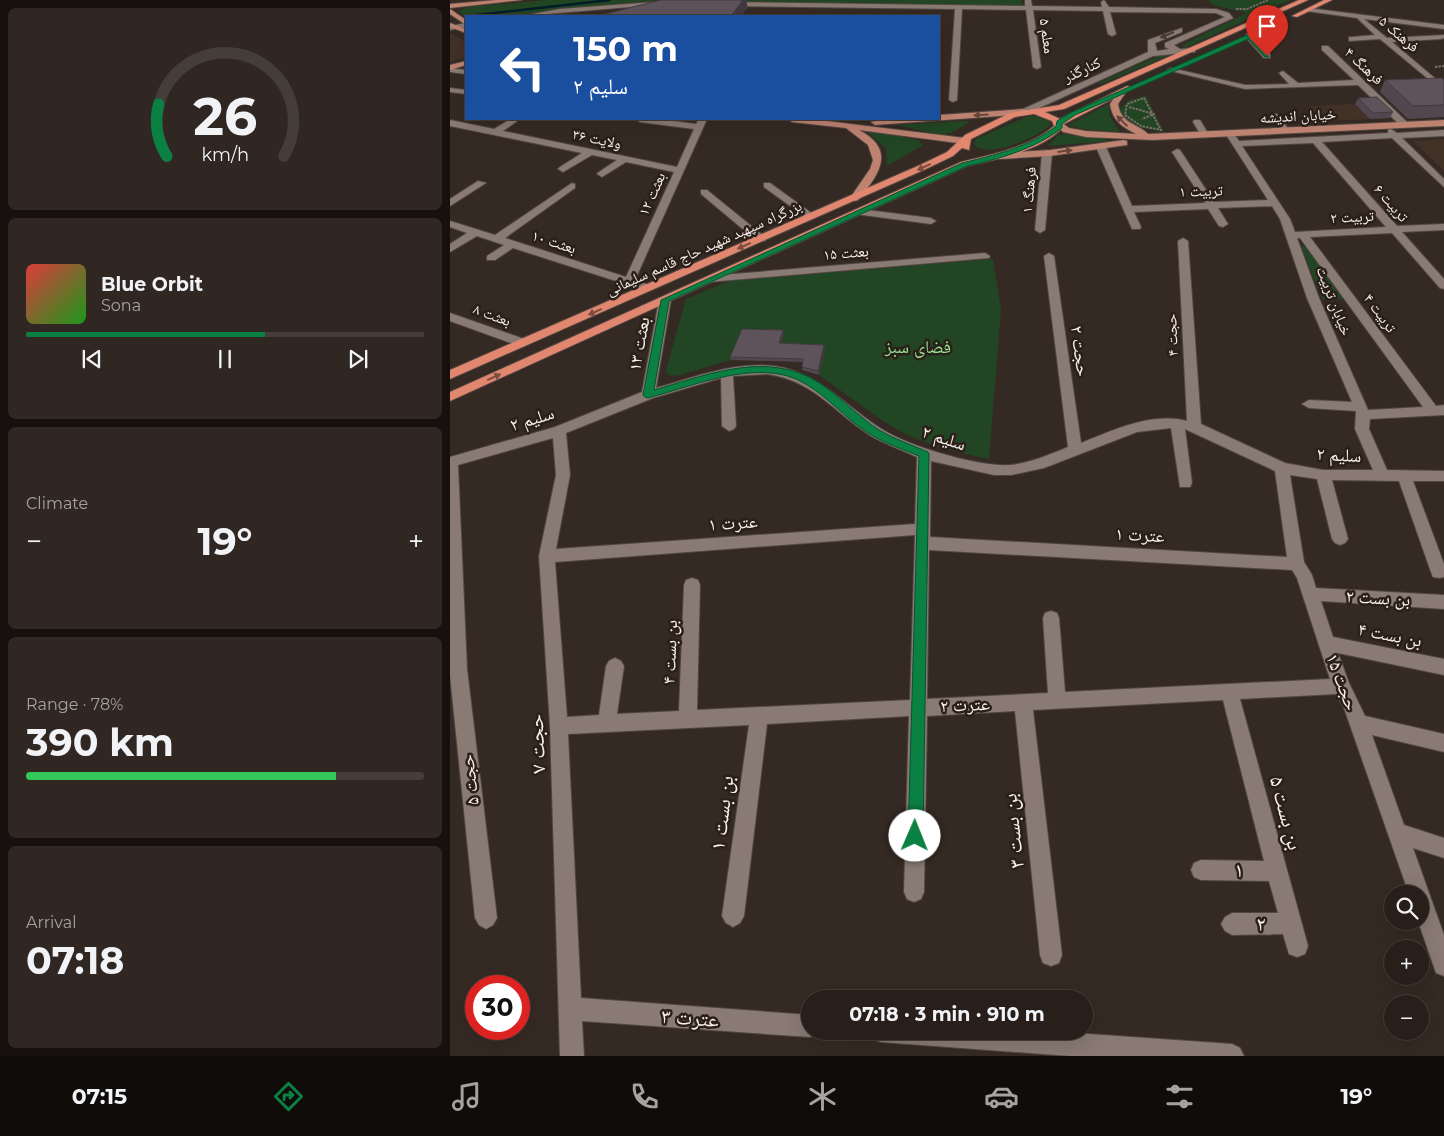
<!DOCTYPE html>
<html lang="en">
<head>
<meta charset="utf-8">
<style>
	body { margin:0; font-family:Montserrat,"Noto Naskh Arabic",sans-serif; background:#302723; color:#f1f3f6; height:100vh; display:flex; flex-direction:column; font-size:19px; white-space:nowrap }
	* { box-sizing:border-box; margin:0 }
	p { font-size:16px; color:#a5a2a2 }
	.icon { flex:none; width:28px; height:28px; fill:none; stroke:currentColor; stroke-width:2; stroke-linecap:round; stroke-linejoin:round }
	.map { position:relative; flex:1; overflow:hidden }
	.side { display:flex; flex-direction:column; gap:8px; padding:8px; background:#16110e; width:450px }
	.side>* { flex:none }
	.guide { position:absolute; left:15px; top:15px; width:475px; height:105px; border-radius:0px; box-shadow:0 5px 20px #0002,0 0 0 1px #443d39; background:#1a4fa0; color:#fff; overflow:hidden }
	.controls { position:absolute; left:934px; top:885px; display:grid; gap:10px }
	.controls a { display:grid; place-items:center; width:45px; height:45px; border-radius:50%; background:#281f1a; box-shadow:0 5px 20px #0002,0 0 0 1px #443d39; font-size:25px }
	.speed { position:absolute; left:15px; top:975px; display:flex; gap:10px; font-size:25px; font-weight:700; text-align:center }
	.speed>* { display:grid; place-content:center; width:65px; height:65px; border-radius:50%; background:#281f1a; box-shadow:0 5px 20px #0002,0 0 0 1px #443d39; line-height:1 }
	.speed .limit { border:8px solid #d22; background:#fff; color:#111 }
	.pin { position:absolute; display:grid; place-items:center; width:42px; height:42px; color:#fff; margin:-51px -21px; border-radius:50% 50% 50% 0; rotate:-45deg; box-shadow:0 0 5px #0007 }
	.pin .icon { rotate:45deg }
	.me { position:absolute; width:55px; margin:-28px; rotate:1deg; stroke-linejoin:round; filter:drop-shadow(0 0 4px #0008) }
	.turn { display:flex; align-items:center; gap:18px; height:105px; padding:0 25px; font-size:22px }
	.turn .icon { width:65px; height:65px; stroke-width:2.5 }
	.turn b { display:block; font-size:35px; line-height:42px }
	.big { font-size:38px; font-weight:700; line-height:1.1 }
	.side .card { flex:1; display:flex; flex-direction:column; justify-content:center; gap:8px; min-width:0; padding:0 18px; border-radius:8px; background:#302723 }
	.side .dial { align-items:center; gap:0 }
	.dial svg { height:130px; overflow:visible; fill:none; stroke:#443d39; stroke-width:7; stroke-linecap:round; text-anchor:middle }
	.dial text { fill:#f1f3f6; stroke:none }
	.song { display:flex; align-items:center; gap:15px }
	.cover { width:60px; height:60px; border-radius:8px; background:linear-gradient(135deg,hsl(0 70% 55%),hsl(120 70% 35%)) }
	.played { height:5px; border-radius:2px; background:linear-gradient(90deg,#0b8043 60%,#443d39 60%) }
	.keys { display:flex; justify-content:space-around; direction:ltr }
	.heat { display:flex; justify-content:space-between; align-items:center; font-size:28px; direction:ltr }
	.charge { height:8px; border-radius:4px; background:linear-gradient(90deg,#34c759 78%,#443d39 0) }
	.trip { position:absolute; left:351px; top:990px; width:292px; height:50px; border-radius:25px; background:#281f1a; box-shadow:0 5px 20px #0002,0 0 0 1px #443d39; font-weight:700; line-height:50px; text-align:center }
	.tab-bar { display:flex; height:80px; justify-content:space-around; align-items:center; background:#100c0a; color:#a5a2a2 }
	.tab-bar .icon { width:35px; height:35px }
	.tab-bar .current { color:#0b8043 }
	.tab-bar b { font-size:22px; color:#f1f3f6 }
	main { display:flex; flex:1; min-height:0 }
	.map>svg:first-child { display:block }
</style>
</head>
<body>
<main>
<section class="side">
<div class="card dial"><svg viewBox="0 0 100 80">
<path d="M14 69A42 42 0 1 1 86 69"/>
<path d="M14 69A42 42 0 0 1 9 37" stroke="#0b8043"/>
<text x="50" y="56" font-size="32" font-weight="700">26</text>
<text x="50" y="72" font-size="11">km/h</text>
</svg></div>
<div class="card">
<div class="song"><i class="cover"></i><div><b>Blue Orbit</b><p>Sona</p></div></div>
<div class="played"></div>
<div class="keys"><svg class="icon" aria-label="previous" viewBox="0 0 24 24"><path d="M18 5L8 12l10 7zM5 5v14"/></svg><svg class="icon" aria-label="pause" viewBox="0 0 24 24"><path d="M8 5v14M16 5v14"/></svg><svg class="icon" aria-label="next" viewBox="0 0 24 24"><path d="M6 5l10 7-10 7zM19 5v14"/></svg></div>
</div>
<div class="card"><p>Climate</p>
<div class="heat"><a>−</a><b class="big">19°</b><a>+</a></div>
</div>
<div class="card"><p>Range · 78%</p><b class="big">390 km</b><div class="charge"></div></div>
<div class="card"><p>Arrival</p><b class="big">07:18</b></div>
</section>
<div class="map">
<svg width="994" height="1056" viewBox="0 0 994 1056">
	<rect width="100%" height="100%" fill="#352923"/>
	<path fill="#423127" d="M0 33 16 42V57L0 62Z
		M905 104 920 119 873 121 859 106Z
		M994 139V171L963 141Z"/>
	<path fill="#224623" d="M96 0H211L112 9 59 16H16V18L9 11 18 7Z
		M278 0H571L572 6 366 4Z
		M758 0H840L737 47 730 46 797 13 763 5Z
		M713 54 720 55 651 84 648 83Z
		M696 96 714 132 687 127 671 115V108L679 100Z
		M659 104V115L670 132 632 129 618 125Z
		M576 117 587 116 599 121 600 125C588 137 537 160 524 144L526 139Z
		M515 121 520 122 501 133 491 135 446 125Z
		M422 131 468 140 473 145 437 166 436 148 417 132Z
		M614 134 659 140 660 141 598 146 608 135Z
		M851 246H855L894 299H872Z
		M543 259 551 309 539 459C506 452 470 444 441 426 417 410 393 392 369 375L375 349 329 347 334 334 293 333 281 360 226 376 218 375 216 370 236 299 279 281Z"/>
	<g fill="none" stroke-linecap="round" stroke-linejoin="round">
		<path stroke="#021e2b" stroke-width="2.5" d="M17 16 160 0"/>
		<defs>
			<path id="minor" d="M575 0H581L582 6 652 7 651 2 654 0 659 7 766 9 779 13 783 18 724 45 730 49 745 48V52L703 56 574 115 570 112 571 110 698 52V40L732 28V32L705 43 707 51 719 49 715 47V43L775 17 766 13 660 12 666 34 662 36 658 34 653 11 583 10 591 67 587 69 583 67 576 10 512 9 507 100 503 102 499 100 505 9 276 6 273 4 276 2 575 6Z
				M218 1 216 4 72 16 110 9Z
				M858 8 994 25V29L914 19 937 38 994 35V38L991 39 942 42 994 86V92L930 39 899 41V37H902L925 35 907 18 856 11Z
				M16 23V27L0 30V26Z
				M796 34H802L820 54V58H814L796 38Z
				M872 46H878L958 123V127H952L908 85 795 89 717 70 721 68 795 85 839 84 829 73 833 71 848 83 904 80 872 50Z
				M0 68 16 70V74L0 72Z
				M0 88 16 90V94L0 92Z
				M821 114H827L840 131 839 133H833L820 116Z
				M61 119H70L53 131 227 167 244 129 190 122 186 119H207L246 124 249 119H257L185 280 202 286V290H194L63 248 45 260H37V256L54 245 27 236 0 252V244L17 233 0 227V221L45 235 122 183 125 184V188L55 238 176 277 224 172 176 162 152 177 147 174 149 172 167 160 142 155 113 172 108 169 110 167 132 153 0 126V120L44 129Z
				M744 120H750L759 135 758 137H752L743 122Z
				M941 129 947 133 994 130V136L952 138 994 179V187L942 138 872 142 947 226 994 224V230L952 232 994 279V289L990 288 942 233 860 237 986 406 994 405V415L920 419 919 429 937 470 994 471V481H963L994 564V577L989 578 983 577 981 572 949 481 882 480 898 539 895 543 890 545 885 543 882 539 867 479 840 475 854 562 862 575 866 588 994 595V609L871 601 883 637 994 659V675L888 653 899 683 915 716 994 734V752L922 735 954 825 994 838V858L963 848 994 935V976L986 973 968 921H970V894H959L894 708 886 694 790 699 858 946 855 954 847 957 839 954 833 934 782 935 775 931 771 924 775 917 782 913H828L819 881 751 880 744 877 741 870 744 863 751 860 814 861 773 700 583 710 612 955 609 963 601 966 593 963 590 955 565 711 477 716 474 892 471 899 464 902 457 899 454 892 459 716 317 724 294 916 290 923 283 927 276 923 272 916 299 725 118 734 131 998 360 1015V1031H369L360 1037 132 1021 134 1056H110L100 726 89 556 106 475 103 438 8 465 17 669 47 918 43 925 36 929 29 925 25 918 0 675V457L105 427 192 392 209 300 215 297 221 300 206 388C246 377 292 358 335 368 372 378 399 408 430 428 457 446 528 467 560 465 580 463 599 455 618 447L594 256 599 253 604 256 631 443C664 430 701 412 737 421L728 241 733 238 738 241 751 424 835 463 873 470H923L905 429 906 411 859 408 852 404 859 400 902 402 857 298 830 219 822 206 768 208 778 224 773 227 769 226 758 209 684 212 691 227 690 229H682L646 147 651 144 656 147 682 206 755 203 722 152 727 149 730 150 764 202 818 200 775 133 776 131H782L789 141 938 133V130ZM863 143 936 227 845 232 840 219 792 146ZM847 238H850L973 407 918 410 869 298ZM317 374C363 380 385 413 421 436 435 444 452 450 467 457L465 524 106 549 120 475 116 433 203 398 271 378 272 426 279 431 284 429 286 426 283 376ZM721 428 730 487H740L742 483 735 429 825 471 837 557 480 537 481 461 544 475H561L594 468 687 432ZM465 535 460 700 247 710 250 585 248 580 242 578 236 580 234 585 229 711 167 714 174 666 171 661 165 658 159 661 156 666 149 715 117 717 105 562ZM479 550 842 570 847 578 880 679 615 692 609 618 607 613 601 611 595 613 593 618 598 693 477 699Z
				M597 150 602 153 595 230 590 233 585 230 592 153Z
				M28 181 36 183 0 206V199Z
				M314 183H320L367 217 358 219 314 187Z
				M251 190H257L315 237V241H307L251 194Z
				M409 209 481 218 486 221 481 224 405 214V210Z
				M535 253 540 256 539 258 259 282 253 279 259 276Z
				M0 313 77 340 79 343 73 347 69 346 0 321Z
				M420 1031H596L782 1044 790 1048 794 1056H620L431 1042 423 1039Z"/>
			<path id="major" d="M46 0H72L0 8V4Z
				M0 9 16 20V25L0 14Z
				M0 23 16 29V33L0 27Z
				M16 61V65L0 70V65Z
				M669 90 676 92 668 104C671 124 687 123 698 134L994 120V126L703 140 636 137 613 132 605 124 609 121 619 128 636 131 686 134C672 127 662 120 660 104Z
				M574 109 578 112 577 114 425 125 421 122 438 119H489V115Z
				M338 119H360L515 138 519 141 515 144 409 130C447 150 429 175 408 200L405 201 400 198 420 169 423 160 418 145 396 128 342 122Z
				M674 140 677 141V145L600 156 549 159 544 156 549 153 600 150Z"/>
			<path id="highway" d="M849 0H858L614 109 595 112 610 119 677 86 684 88 612 125 613 127C594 150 545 160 517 166L0 401V392L511 162C540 155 581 147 604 126L602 121 584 114 565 117 521 139 519 150 512 148 503 156 476 169 0 379V370L470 165 497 152 515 135 560 113 609 105Z
				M874 0H882L847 17 842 16Z"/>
		</defs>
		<use href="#minor" stroke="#514742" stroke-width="2"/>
		<use href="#major" stroke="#514742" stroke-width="2"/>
		<use href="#highway" stroke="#514742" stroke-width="2"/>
		<path stroke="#786d68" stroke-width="2" stroke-dasharray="2.5 1" stroke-linecap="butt" d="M786 9H797L818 0
			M985 67 994 66
			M694 98 711 130 691 126 675 115 677 104Z
			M679 107 704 114 692 119"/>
		<use href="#minor" fill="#897a73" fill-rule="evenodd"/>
		<use href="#major" fill="#be8271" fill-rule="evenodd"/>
		<use href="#highway" fill="#e2876f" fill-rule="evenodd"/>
	</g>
	<path fill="#52474e" d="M935 80H994V117L958 119 930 92Z
		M908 98 943 112 940 118 920 119 905 104Z
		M334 334 331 343 375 349 369 375 352 370V367L353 362 281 360 280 357Z"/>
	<path fill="#423a40" d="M293 0H296L298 8 291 16H281Z
		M333 330 334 334 329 347V343Z
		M374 345 375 349 369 375 368 371Z"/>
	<path fill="#5f535b" stroke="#423a40" d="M211 0H293L281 16H177L151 15Z
		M992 78 994 80V105L963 106 935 80Z
		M927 97 943 112 923 113 908 98Z
		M292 329 333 330 329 343 374 345 368 371 352 367 353 359 280 357Z"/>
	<defs><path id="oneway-solid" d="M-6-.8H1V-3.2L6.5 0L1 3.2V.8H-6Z" transform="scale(1.25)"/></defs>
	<use fill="#473a34" href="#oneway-solid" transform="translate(717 35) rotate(158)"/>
	<g fill="#66473c">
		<use href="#oneway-solid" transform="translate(531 115) rotate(176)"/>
		<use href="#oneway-solid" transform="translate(672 121) rotate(-136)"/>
		<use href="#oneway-solid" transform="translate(615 151) rotate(-7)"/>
	</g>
	<g fill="#7d4e40">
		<use href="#oneway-solid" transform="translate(474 167) rotate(155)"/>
		<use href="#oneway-solid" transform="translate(294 246) rotate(156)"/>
		<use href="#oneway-solid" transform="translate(145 312) rotate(156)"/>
		<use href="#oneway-solid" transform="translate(44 377) rotate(-24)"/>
	</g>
	<path fill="#0b8043" stroke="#07532c" d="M797 35H801L819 57H815L798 39 625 115 612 124V128C585 149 549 159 517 166L219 301 204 390C253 376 309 353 359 377 383 389 406 415 429 430 444 439 462 445 478 452L479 454 473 836 470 842 465 844 460 842 458 836 469 456C454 450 437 444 423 436 398 422 379 397 354 383 310 357 243 386 198 398L195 397 193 395 211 300 512 163C544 155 580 147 606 126L607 121 620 113Z"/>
	<g text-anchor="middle" stroke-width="5" stroke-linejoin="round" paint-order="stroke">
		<g font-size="15" fill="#f8f0ec" stroke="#2b1f19">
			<text transform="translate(949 34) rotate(40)" y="5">فرهنک ۵</text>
			<text transform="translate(597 36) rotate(82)" y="5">معلم ۵</text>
			<text transform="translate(914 66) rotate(43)" y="5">فرهنگ ۴</text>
			<text transform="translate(632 70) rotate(-25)" y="5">کنارگذر</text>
			<text transform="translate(848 116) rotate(-3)" y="5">خیابان اندیشه</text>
			<text transform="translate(147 139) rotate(12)" y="5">ولایت ۳۶</text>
			<text transform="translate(579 190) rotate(-85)" y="5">فرهنگ ۱</text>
			<text transform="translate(751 191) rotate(-2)" y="5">تربیت ۱</text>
			<text transform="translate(202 194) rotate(-66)" y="5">بعثت ۱۲</text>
			<text transform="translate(941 203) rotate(49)" y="5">تربیت ۶</text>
			<text transform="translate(902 217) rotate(-3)" y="5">تربیت ۲</text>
			<text transform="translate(104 242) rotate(18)" y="5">بعثت ۱۰</text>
			<text transform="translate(254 248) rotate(-24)" y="5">بزرگراه سپهبد شهید حاج قاسم سلیمانی</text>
			<text transform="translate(396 253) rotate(-5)" y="5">بعثت ۱۵</text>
			<text transform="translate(884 301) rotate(69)" y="5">خیابان تربیت</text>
			<text transform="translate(930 313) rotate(54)" y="5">تربیت ۴</text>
			<text transform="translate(42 315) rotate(20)" y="5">بعثت ۸</text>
			<text transform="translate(722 335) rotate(-93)" y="5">حجت ۴</text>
		</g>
		<g font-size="18" fill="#f8f0ec" stroke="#2b1f19">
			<text transform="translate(189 344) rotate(-80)" y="6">بعثت ۱۳</text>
			<text transform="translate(630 351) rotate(82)" y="6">حجت ۲</text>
			<text transform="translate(82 419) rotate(-17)" y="6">سلیم ۲</text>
			<text transform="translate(494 438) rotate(18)" y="6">سلیم ۲</text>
			<text transform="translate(889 455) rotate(3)" y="6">سلیم ۲</text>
			<text transform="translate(283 523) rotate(-4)" y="6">عترت ۱</text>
			<text transform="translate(690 535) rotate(3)" y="6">عترت ۱</text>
			<text transform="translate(928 598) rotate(3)" y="6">بن بست ۲</text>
			<text transform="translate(940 635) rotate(11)" y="6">بن بست ۴</text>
			<text transform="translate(220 652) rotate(-88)" y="6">بن بست ۴</text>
			<text transform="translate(892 682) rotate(69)" y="6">حجت ۱۵</text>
			<text transform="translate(515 705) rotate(-3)" y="6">عترت ۲</text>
			<text transform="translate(20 780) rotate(-97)" y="6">حجت ۵</text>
		</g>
		<g font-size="18" fill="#93e492" stroke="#2b1f19">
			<text x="468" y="353">فضای سبز</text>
		</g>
		<g font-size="21" fill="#f8f0ec" stroke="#2b1f19">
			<text transform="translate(87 744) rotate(-93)" y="7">حجت ۷</text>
			<text transform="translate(272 813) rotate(-83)" y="7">بن بست ۱</text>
			<text transform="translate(836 813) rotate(75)" y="7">بن بست ۵</text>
			<text transform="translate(563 831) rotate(-96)" y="7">بن بست ۳</text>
			<text transform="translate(789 870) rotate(1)" y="7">۱</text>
			<text transform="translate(811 924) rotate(-1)" y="7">۲</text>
			<text transform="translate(240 1018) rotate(4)" y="7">عترت ۳</text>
		</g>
	</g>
</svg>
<div class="controls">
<a><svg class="icon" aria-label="search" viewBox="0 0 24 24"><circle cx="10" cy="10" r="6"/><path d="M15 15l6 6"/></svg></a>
<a>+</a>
<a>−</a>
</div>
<div class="speed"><div class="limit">30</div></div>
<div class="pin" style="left:817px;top:56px;background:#d93025"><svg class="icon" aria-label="arrive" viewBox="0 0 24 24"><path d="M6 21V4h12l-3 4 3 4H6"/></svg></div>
<svg class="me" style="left:465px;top:836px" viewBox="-20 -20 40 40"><circle r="19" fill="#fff"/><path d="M0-13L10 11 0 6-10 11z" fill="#0b8043"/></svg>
<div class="trip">07:18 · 3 min · 910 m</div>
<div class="guide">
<div class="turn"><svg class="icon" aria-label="left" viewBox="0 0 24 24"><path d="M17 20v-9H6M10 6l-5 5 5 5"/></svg><div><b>150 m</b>سلیم ۲</div></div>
</div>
</div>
</main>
<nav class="tab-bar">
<b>07:15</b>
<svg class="icon current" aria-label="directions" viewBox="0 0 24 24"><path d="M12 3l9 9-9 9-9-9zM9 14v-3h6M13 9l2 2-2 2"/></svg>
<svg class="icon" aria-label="music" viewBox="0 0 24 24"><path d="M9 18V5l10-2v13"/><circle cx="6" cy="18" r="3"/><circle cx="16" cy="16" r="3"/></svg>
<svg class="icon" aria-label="phone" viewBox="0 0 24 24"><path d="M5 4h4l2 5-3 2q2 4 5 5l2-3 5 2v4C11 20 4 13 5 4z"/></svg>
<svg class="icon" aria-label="climate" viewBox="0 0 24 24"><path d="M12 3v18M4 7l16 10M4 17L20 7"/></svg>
<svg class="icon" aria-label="car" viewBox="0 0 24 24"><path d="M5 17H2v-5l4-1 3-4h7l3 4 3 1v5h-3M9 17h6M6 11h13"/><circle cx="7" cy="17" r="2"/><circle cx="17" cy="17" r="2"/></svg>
<svg class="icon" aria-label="filters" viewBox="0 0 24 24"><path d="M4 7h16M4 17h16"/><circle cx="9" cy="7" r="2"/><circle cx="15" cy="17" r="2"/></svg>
<b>19°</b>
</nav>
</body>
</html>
